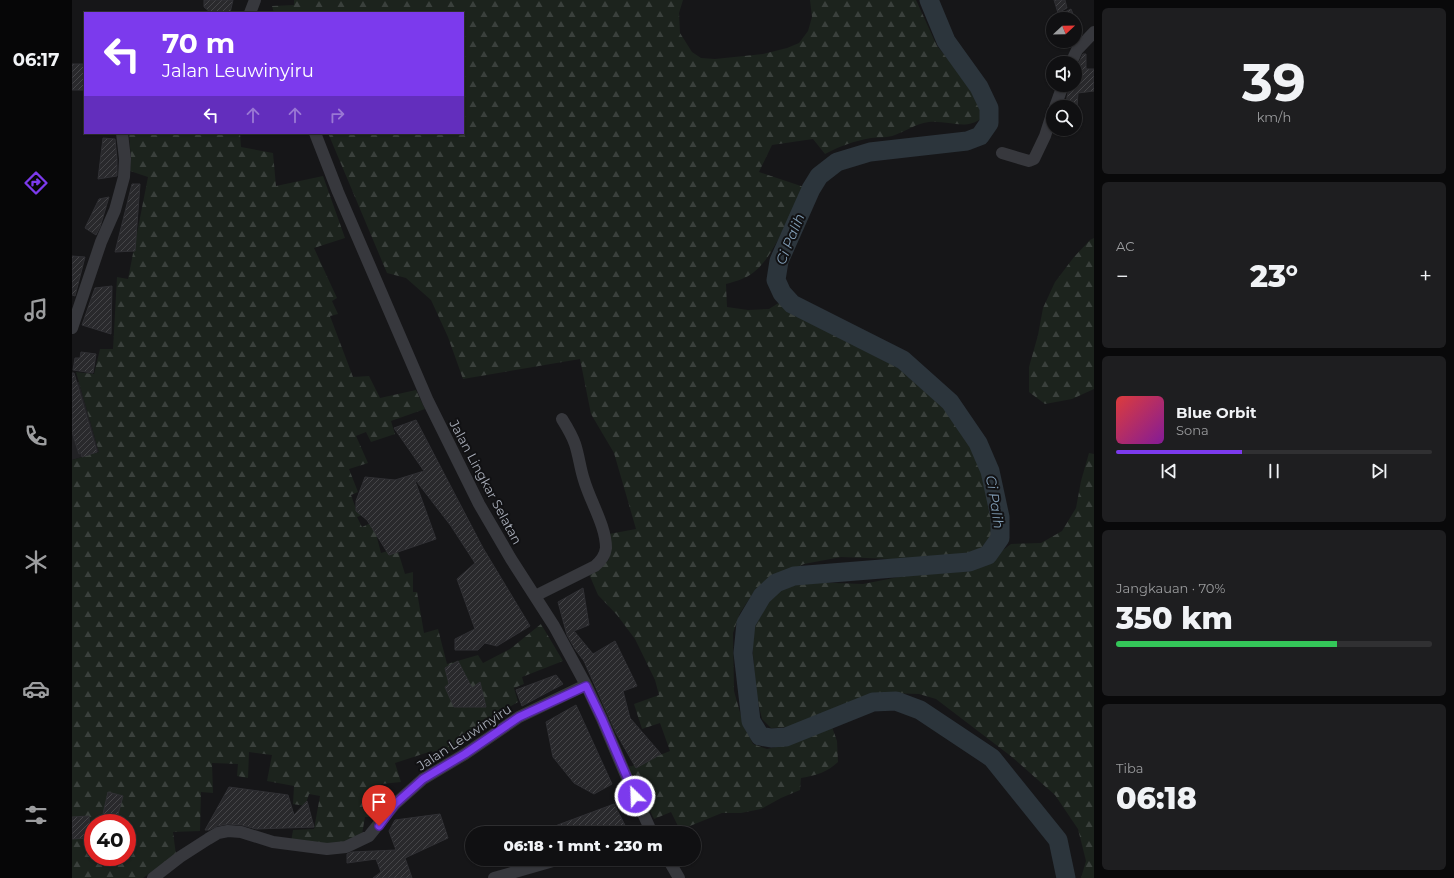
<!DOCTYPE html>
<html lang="id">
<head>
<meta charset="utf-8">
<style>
	body { margin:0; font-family:Montserrat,sans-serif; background:#1e1e20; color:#f1f3f6; height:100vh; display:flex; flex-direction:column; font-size:15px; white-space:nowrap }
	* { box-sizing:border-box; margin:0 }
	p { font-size:13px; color:#9c9d9f }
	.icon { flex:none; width:22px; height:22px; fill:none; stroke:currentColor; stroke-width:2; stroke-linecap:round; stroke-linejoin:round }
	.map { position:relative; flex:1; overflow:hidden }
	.drawer { display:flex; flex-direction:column; gap:8px; padding:8px; background:#09090a; width:360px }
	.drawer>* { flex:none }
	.banner { position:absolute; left:12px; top:12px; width:380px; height:122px; border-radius:0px; box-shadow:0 1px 3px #0004,0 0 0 1px #303032; background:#7c3aed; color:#fff; overflow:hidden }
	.needle { width:26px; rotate:68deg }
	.fabs { position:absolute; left:974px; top:12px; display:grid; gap:8px }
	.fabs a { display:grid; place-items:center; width:36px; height:36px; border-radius:50%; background:#101012; box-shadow:0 1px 3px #0004,0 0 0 1px #303032; font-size:20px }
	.speed { position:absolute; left:12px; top:814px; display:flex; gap:8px; font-size:20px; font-weight:700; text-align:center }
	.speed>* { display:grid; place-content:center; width:52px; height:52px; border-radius:50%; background:#101012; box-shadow:0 1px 3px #0004,0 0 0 1px #303032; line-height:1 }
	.speed .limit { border:6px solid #d22; background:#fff; color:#111 }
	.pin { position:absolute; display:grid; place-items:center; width:34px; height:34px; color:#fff; margin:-41px -17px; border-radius:50% 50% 50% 0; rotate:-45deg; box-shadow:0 0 4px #0007 }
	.pin .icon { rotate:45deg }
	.me { position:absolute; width:44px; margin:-22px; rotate:336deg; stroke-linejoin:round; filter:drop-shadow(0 0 3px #0008) }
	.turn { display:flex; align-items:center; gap:14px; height:84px; padding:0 12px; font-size:18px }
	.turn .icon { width:52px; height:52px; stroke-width:2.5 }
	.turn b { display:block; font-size:28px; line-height:34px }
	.lanes { display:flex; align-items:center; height:38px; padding:0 12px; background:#0003; justify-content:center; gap:20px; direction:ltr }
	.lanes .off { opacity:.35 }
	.big { font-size:30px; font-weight:800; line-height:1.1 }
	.drawer .tile { flex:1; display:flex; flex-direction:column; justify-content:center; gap:6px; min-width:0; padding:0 14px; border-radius:6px; background:#1e1e20 }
	.drawer .dial { align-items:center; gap:0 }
	.dial b { font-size:52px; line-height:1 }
	.song { display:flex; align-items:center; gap:12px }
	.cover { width:48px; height:48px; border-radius:6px; background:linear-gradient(135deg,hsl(0 70% 55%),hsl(290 70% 35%)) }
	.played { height:4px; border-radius:2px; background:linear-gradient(90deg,#7c3aed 40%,#303032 40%) }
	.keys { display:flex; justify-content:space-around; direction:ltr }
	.heat { display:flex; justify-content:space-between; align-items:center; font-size:22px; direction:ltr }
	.charge { height:6px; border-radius:3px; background:linear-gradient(90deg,#34c759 70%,#303032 0) }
	.trip { position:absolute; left:393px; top:826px; width:236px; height:40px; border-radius:20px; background:#101012; box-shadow:0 1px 3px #0004,0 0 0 1px #303032; font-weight:800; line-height:40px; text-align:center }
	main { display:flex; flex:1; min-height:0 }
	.dock { display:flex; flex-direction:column; width:72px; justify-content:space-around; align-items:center; background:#060607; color:#9c9d9f }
	.dock .icon { width:28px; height:28px }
	.dock .selected { color:#7c3aed }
	.dock b { font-size:18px; color:#f1f3f6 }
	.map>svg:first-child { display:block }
</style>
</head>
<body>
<main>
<nav class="dock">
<b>06:17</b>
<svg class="icon selected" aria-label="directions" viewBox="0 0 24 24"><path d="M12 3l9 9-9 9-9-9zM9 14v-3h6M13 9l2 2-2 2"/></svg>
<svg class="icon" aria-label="music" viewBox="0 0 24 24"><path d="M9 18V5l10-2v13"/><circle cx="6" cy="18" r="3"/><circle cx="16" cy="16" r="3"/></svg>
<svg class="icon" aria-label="phone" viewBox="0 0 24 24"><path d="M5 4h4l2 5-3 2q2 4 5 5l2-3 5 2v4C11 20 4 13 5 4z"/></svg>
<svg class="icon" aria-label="climate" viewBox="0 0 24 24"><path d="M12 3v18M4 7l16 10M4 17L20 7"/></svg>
<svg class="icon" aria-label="car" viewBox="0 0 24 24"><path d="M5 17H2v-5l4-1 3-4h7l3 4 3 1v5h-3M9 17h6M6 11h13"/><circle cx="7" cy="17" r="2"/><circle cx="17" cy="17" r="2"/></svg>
<svg class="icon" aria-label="filters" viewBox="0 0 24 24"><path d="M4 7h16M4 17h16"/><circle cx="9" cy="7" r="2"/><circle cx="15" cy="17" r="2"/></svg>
</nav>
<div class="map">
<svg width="1022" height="878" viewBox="0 0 1022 878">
	<defs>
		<pattern id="forest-firs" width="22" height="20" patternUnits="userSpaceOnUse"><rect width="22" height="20" fill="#1c231d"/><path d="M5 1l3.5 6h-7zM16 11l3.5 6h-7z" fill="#3a403c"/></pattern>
		<pattern id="building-hatch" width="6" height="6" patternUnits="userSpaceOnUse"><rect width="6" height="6" fill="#29292c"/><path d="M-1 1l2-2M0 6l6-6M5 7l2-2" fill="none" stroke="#454548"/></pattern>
	</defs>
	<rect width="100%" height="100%" fill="#161618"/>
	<path fill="#222225" d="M0 381 7 382 27 452 0 460Z"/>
	<path fill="url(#forest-firs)" fill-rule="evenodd" d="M222 0H611L607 13 608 33 620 52 629 58 643 59 691 54 715 48 727 43 736 31 740 17 738 0H844L865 46 901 89 908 103 910 118C894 131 876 120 857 122 845 123 834 131 823 135 816 138 807 137 799 138 782 141 768 146 753 154L741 139 700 145 687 172 732 187C720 210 702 257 682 272 673 279 665 281 654 284L655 307 676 310 697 309 708 302 715 309 732 320 826 364 855 388 876 409 894 434 907 458 922 517 919 537 910 548 898 554 874 557 820 559 769 557 732 564 702 577 683 590 668 613 661 633 662 691 671 723 681 744 695 749 709 746 760 727 765 741 766 762C754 773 745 775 729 778L728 790 709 798 689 809 669 813H650L608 830 599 812 582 819 557 767 598 751 588 723 570 729 562 704 587 695 583 680 563 639 545 615 526 595 517 574 537 560V534L564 529 542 453 519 414 508 359 391 379 376 337 359 300 334 278 315 273 256 133H391V13H202L200 6 222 5Z
		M57 133H168L169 147 201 153 204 186 251 176 273 238 242 248 265 298 260 301 266 314 258 316 281 377 297 376 308 398 344 390 353 409 319 421 323 434 299 442 294 432 284 436 296 463 277 469 286 492 279 495 284 509 293 506 296 513 285 517 290 527 301 522 309 553 325 548 333 574 341 572V592H345L352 633 366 629 375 664 406 655 411 663 438 649 469 624 491 661 450 677 452 684 442 688 446 702 388 736 391 743 363 758 360 751 323 763 329 782 309 784V817H293L290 834 272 844 219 842 221 830 242 829 248 796 237 794 233 806 221 804 222 786 195 781 200 755 177 752 176 778 165 776 166 764 140 763 141 793 129 792 128 831 101 832 104 855 71 878H0V460L27 452 4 372 22 374 28 349H41L45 277 56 279 76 177 58 171 59 159ZM21 823H55V857H21Z
		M1022 238V389L1000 399 973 404 957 392V367L966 335 971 308 983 282 1002 257 1018 240Z
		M1017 453 1022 454V878H1009L1014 861 1006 829 983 795 940 757 864 699 847 694 814 693 794 697 720 727 699 728 690 719 684 693 681 655V625L693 601 703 592 719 583 735 582 791 584 847 573 887 572 911 565 939 544 969 543 990 531 1004 508 1009 481Z"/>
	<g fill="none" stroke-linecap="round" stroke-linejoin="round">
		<path stroke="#2c353c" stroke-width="19" d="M857 0 874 41 907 87 917 108V123L908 136 895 141 798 152 765 162 747 176 739 189 707 261 704 280 710 293 720 304 831 360 878 402 906 443 918 471 928 517V538L916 555 897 562 722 576 704 583 690 596 674 623 671 653 679 721 688 736 699 738 714 737 801 702 824 701 848 710 920 758 986 840 994 878"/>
	</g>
	<path fill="url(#building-hatch)" stroke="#303034" d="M132 0H161L158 13H139L132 7Z
		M982 0H993L995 8 986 13Z
		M999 9 1003 19H978Z
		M1011 54H1014V69H1022V91L1006 93 1005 107H994L995 97 998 85H1003L1004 69Z
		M0 64H13V90H0Z
		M31 138 43 139 45 159V176L26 179Z
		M60 184H68L63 251 43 252Z
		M37 197 28 227 24 235 13 228 27 199Z
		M0 256 13 257 3 296 0 295Z
		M40 286 39 334 10 325 23 288Z
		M9 352 24 354 21 373 1 370 3 358H8Z
		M0 373H2L25 452 10 457 9 453 7 454 0 432Z
		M344 420 411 548 458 626 425 646 413 643 406 650H383V639L403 629 385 579 403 563 379 526 342 478 364 539 317 555 295 520 284 511V501L293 477 323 480 352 471 322 428Z
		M511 588 517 625 502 631 521 654 543 641 565 686 551 691 558 718 589 754 564 768 544 733 512 661 503 649 495 635 486 602Z
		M386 661 400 688 408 682 414 707H382L373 687 377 684 373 668Z
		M484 675 491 684 450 706 444 690Z
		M504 705 540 784 522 794 502 783 481 757 474 722Z
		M157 787 216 795 222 815 235 801 242 827 184 829 170 825 156 824 145 826 137 830H133Z
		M36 792 51 796 45 818 31 814Z
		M542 804 557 833H467V832Z
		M368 814 376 838 333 858 340 878H301L309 872 304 859 275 863V854L280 852 324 850 317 831 323 820Z
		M17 816 18 838 0 839V817Z"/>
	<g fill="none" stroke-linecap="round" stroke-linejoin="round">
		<path stroke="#37383d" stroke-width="12" d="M178 13 183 0
			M999 63 1005 50 1022 32
			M983 107 991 85
			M243 133 266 192 356 401 407 504 439 559 482 626 514 685 530 719 558 785 580 833
			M930 153 957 161 962 159 973 136 981 111
			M0 328 29 242 43 210 52 177 53 159 50 133
			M463 596 523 566C529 561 533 556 534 548 534 526 518 501 512 480 508 468 507 456 503 444 500 435 495 427 490 419
			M596 859 607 878
			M81 878 108 857 136 839 146 833 156 831 169 832 201 842 255 849 274 847 297 836 323 804 351 779 393 754 447 717 514 685
			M422 878 488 859"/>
	</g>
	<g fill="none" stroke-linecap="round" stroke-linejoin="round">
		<defs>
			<path id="route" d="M307 826 323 804 351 779 393 754 447 717 514 686 530 719 563 796"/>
		</defs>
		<use href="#route" stroke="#51269a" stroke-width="10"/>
		<use href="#route" stroke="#7c3aed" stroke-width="7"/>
	</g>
	<g text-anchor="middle" stroke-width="4" stroke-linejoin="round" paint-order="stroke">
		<g font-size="13" fill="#a8adb8" stroke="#111113">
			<text transform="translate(414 482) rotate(62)" y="5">Jalan Lingkar Selatan</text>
			<text transform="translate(392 737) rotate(-33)" y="5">Jalan Leuwinyiru</text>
		</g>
		<g font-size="14" font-style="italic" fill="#7f9bb3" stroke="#111113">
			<text transform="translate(718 239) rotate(-68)" y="5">Ci Palih</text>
			<text transform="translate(923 502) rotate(81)" y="5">Ci Palih</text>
		</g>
	</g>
</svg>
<div class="fabs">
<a><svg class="needle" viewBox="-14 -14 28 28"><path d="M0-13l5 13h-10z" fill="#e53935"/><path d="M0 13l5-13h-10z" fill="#9c9d9f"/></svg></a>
<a><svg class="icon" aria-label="sound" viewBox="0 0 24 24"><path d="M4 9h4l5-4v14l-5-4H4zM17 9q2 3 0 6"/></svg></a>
<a><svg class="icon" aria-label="search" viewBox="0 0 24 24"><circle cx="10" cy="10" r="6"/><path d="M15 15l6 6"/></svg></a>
</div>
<div class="speed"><div class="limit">40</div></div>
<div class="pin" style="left:307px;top:826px;background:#d93025"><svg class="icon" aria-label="arrive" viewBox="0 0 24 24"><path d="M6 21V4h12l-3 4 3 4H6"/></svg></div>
<svg class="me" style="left:563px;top:796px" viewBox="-20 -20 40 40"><circle r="17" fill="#7c3aed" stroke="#fff" stroke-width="3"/><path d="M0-11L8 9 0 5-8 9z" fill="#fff"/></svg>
<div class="trip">06:18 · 1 mnt · 230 m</div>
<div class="banner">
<div class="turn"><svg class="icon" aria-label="left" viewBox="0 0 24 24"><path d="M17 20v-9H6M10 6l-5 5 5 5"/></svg><div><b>70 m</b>Jalan Leuwinyiru</div></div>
<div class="lanes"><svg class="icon" aria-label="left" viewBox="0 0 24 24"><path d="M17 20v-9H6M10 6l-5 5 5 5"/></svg><svg class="icon off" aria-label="ahead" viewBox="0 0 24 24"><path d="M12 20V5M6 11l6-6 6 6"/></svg><svg class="icon off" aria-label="ahead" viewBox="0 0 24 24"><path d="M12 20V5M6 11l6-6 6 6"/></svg><svg class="icon off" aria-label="right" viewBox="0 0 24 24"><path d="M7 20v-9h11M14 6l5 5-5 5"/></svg></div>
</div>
</div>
<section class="drawer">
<div class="tile dial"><b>39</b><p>km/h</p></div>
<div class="tile"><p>AC</p>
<div class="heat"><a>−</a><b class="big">23°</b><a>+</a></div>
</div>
<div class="tile">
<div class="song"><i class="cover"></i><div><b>Blue Orbit</b><p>Sona</p></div></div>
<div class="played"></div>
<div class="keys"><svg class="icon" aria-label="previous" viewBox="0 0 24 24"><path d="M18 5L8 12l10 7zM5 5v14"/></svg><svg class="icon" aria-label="pause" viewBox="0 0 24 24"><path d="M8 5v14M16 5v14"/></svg><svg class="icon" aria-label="next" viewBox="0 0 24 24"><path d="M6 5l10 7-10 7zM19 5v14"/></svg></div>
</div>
<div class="tile"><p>Jangkauan · 70%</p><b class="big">350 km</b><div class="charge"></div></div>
<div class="tile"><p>Tiba</p><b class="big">06:18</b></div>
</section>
</main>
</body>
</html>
